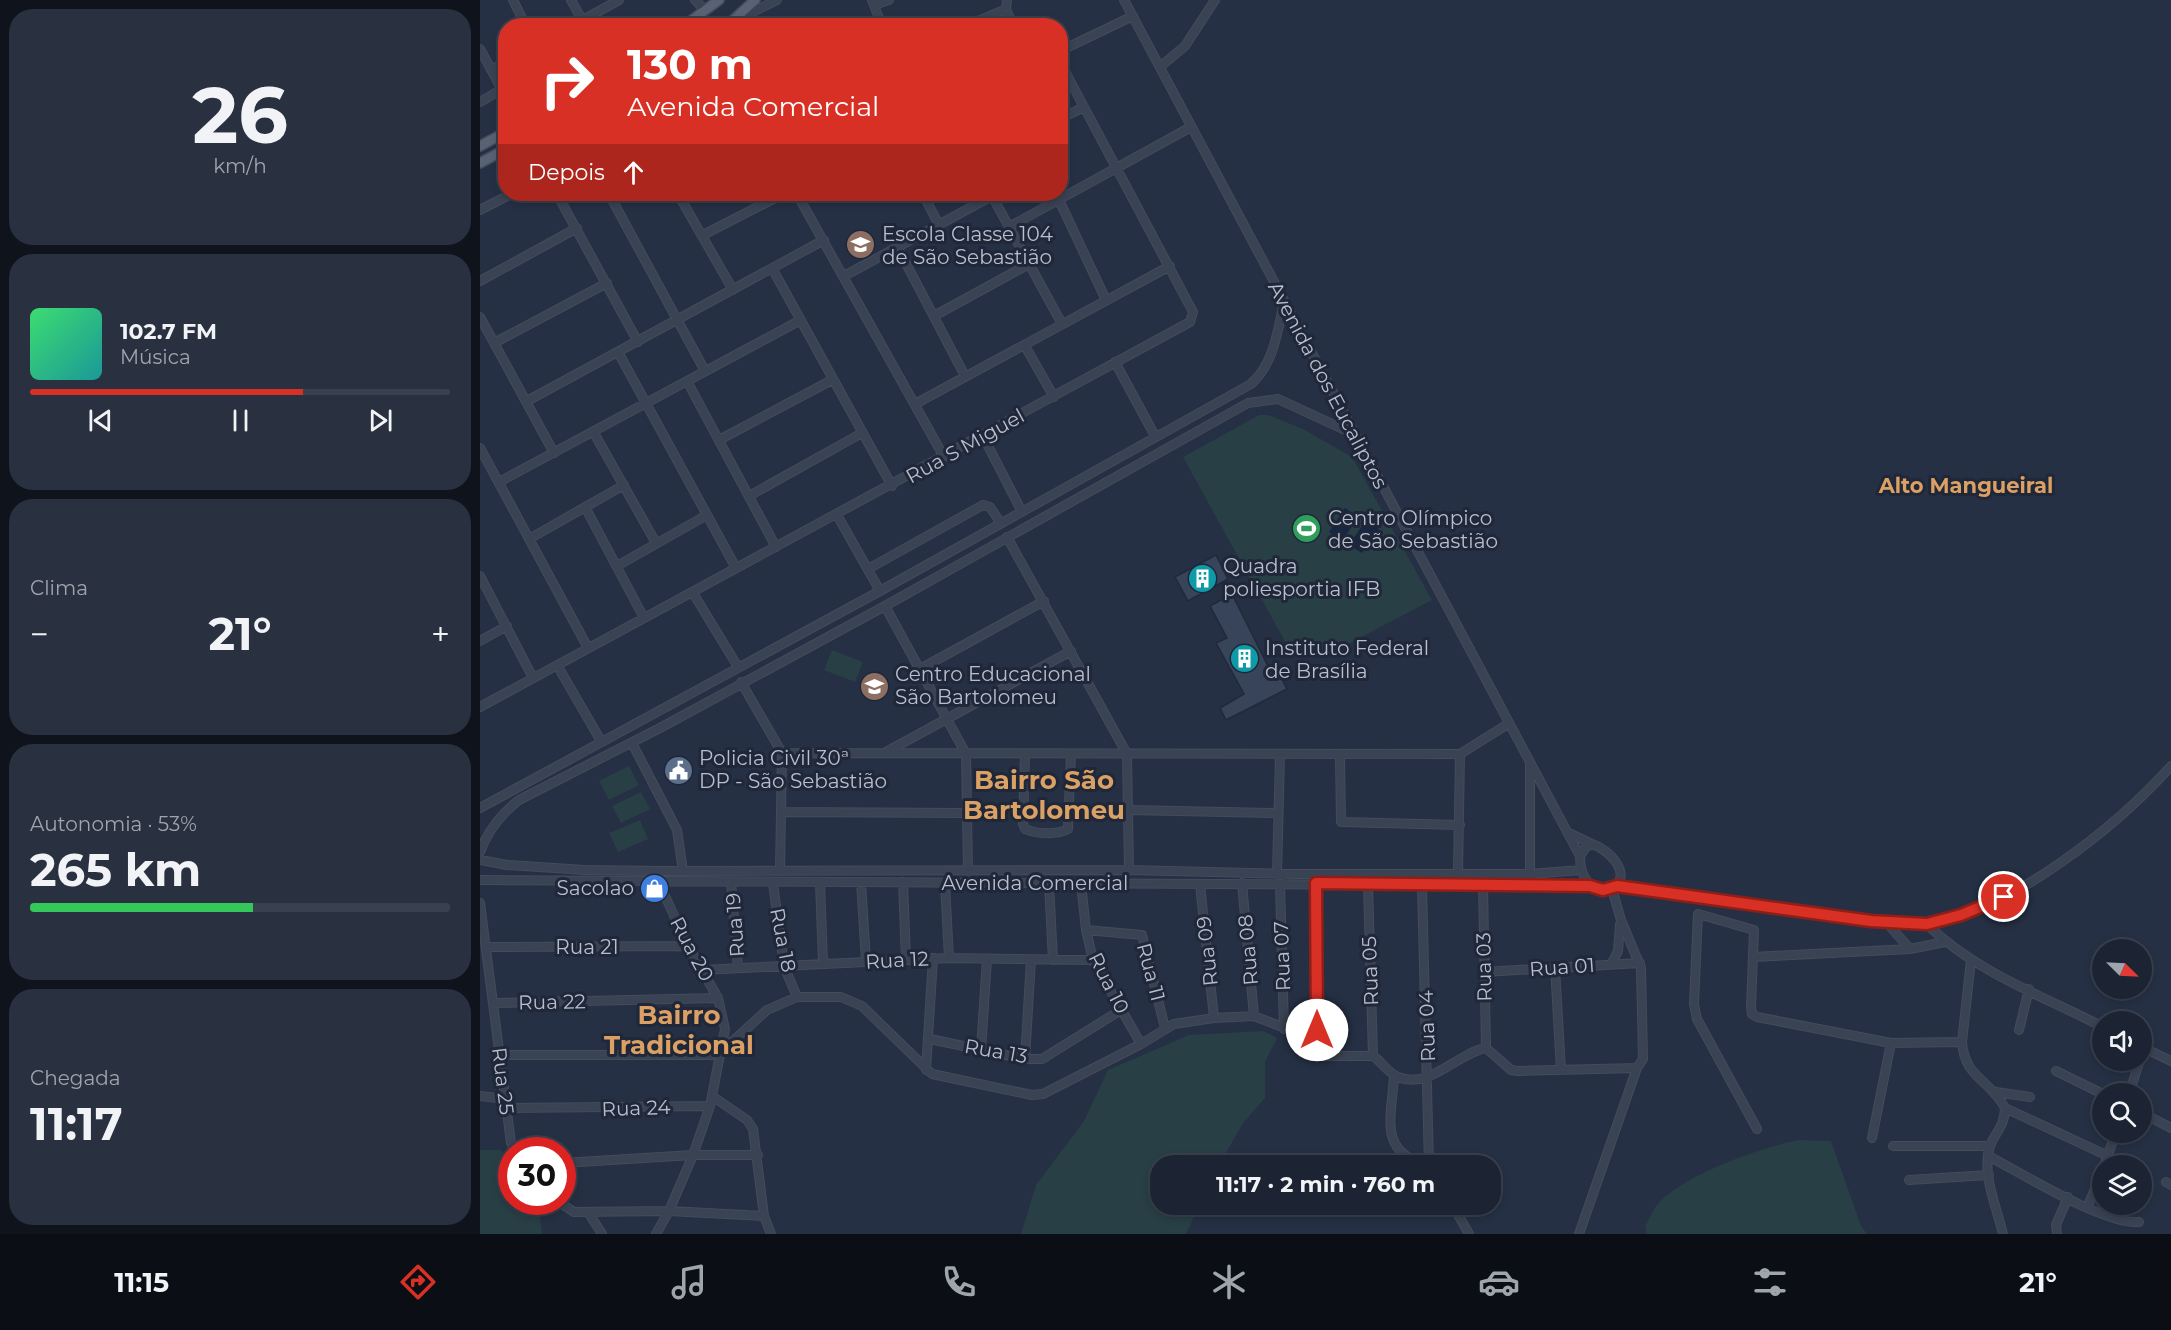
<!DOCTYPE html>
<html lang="pt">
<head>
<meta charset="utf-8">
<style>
	body { margin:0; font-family:Montserrat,sans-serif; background:#29303f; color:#f1f3f6; height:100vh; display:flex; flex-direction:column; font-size:22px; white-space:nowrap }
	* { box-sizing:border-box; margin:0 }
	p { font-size:20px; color:#a0a4ac }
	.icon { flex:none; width:33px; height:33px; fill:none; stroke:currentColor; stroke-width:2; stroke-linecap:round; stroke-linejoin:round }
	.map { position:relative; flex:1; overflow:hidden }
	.details { display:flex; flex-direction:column; gap:9px; padding:9px; background:#0f141c; width:480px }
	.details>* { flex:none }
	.guide { position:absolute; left:18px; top:18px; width:570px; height:183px; border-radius:24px; box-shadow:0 3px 9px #0003,0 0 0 2px #3a414e; background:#d93025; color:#fff; overflow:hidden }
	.needle { width:39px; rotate:114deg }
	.controls { position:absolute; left:1612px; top:939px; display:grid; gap:12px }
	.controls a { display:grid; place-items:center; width:60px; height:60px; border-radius:50%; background:#1c2433; box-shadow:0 3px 9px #0003,0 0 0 2px #3a414e; font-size:30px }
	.speed { position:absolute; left:18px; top:1137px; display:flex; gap:12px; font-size:30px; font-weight:700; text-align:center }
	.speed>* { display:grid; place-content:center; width:78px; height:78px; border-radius:50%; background:#1c2433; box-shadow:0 3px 9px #0003,0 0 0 2px #3a414e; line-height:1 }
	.speed .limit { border:9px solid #d22; background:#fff; color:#111 }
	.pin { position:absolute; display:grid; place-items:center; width:51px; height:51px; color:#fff; margin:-26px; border:3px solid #fff; border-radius:50%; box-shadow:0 2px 6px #0007 }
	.me { position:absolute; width:66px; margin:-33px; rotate:0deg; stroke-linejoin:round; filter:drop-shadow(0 0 4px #0008) }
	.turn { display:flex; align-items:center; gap:21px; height:126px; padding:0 30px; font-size:27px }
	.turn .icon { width:78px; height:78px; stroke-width:2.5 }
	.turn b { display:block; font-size:42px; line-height:51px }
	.then { display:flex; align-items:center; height:57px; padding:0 30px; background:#0003; gap:12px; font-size:22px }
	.big { font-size:45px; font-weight:700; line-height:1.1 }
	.details .card { flex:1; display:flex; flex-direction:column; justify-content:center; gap:9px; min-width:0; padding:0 21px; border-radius:24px; background:#29303f }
	.details .dial { align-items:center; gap:0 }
	.dial b { font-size:78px; line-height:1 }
	.song { display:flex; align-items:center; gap:18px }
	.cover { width:72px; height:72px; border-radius:9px; background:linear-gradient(135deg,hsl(140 70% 55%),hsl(180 70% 35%)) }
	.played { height:6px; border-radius:3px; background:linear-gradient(90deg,#d93025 65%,#3a414e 65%) }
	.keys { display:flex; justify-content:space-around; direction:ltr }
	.heat { display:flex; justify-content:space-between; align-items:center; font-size:33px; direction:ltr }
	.charge { height:9px; border-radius:4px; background:linear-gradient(90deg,#34c759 53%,#3a414e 0) }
	.trip { position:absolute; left:670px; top:1155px; width:351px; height:60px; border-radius:24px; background:#1c2433; box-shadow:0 3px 9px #0003,0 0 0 2px #3a414e; font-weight:700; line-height:60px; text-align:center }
	.tabs { display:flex; height:96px; justify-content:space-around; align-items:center; background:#0b0e14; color:#a0a4ac }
	.tabs .icon { width:42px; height:42px }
	.tabs .current { color:#d93025 }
	.tabs b { font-size:27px; color:#f1f3f6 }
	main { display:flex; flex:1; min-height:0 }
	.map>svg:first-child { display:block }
</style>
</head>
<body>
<main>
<section class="details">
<div class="card dial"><b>26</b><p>km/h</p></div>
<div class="card">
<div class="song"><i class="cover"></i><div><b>102.7 FM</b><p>Música</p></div></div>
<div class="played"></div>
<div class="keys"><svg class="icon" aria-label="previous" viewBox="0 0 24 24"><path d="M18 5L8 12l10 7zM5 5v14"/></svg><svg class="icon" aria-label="pause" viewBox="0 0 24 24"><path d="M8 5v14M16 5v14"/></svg><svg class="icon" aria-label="next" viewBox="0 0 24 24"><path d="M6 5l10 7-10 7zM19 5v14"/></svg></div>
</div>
<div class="card"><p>Clima</p>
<div class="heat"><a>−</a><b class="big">21°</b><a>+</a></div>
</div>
<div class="card"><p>Autonomia · 53%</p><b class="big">265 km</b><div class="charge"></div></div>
<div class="card"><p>Chegada</p><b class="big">11:17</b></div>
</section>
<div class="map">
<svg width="1691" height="1234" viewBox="0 0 1691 1234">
	<rect width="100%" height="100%" fill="#253044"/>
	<path fill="#283f45" d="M779 415H788L823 429 872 457 952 600 851 653 813 656 703 457Z
		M352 650 383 662 375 682 344 670Z
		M149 766 159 785 129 800 119 781Z
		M161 792 170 809 141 823 132 806Z
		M160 820 168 839 138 852 129 833Z
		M783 1031 797 1038 785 1062V1098L763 1123 739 1165 681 1166V1204L719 1205 706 1234H541L556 1185 604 1121 628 1070 709 1035Z
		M1318 1140 1351 1141 1381 1226 1387 1234H1167L1165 1226C1169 1220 1172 1212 1176 1206 1201 1175 1280 1148 1318 1140Z
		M0 1150H21L31 1169 32 1202H58L62 1234H0Z"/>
	<path fill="#172643" d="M865 508 879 517 862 540 849 532Z
		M886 520 899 529 882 553 869 545Z"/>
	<path fill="#37445a" stroke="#21293b" stroke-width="1.5" d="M736 555 748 579 708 601 695 577Z
		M752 594 794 678 800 675 807 689 746 720 740 708 764 694 736 643 747 638 730 606Z"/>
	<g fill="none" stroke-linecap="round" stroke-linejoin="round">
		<defs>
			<path id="minor" d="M33 0 46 26
				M91 0 102 20
				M215 0 226 11
				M392 0 402 26
				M527 0 526 9 533 26
				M644 0 1100 856
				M394 5 409 0
				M255 21 297 0
				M92 26 139 0
				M486 26 526 9
				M0 49 26 97
				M580 51 653 16
				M680 67 705 46 735 0
				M11 70 26 62
				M0 102 22 89
				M580 119 604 107
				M77 194 158 342
				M129 194 225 371
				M198 194 253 290
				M317 194 464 457
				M443 194 459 225
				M511 194 582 324
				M579 200 626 300
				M0 210 31 194
				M529 227 711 127
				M223 235 303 194
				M418 248 485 376
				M292 268 412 486
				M364 276 512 196
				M0 281 97 228
				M454 316 549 264
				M0 317 74 453
				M14 343 127 283
				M545 346 574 397
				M138 352 256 568
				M635 362 675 436
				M207 381 296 547
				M47 401 344 240
				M435 404 690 266
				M114 433 176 543
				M503 436 541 510
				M239 440 352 380
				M0 448 108 648
				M19 482 319 321
				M269 496 382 433
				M105 507 164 618
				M357 515 400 591
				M527 537 647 754 649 870
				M49 539 144 485
				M137 566 227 515
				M388 569 503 505 510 507 520 522
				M0 576 53 678
				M213 593 258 667
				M405 606 486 754 488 872
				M0 641 27 626
				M77 665 121 741
				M440 669 564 601
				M261 682 302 753 300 871
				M0 707 710 322 713 312 580 62
				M152 743 197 830 203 871
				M406 752 591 651
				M302 753 980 754 1028 724
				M545 754 543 824 545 829C556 834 578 835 588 829L591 754
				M860 755 861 822 980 825
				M0 808 400 591 771 384C794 363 797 333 804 303
				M648 810 798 813
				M301 812 486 813
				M1089 833 1112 844
				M1112 844C1129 849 1154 875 1132 889 1109 892 1100 877 1100 856L1106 847Z
				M0 852C8 830 21 814 39 800L180 728 405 606 768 403 798 399 876 435
				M0 860 27 865 105 870 183 871 649 870 817 874H1050L1101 870
				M797 874 800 755
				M978 874 980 754
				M1050 874V765
				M0 880 1110 886
				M251 882 258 968
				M340 882 343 964
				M381 882 386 961
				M423 882 426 959
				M293 883 304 966 317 997
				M601 883 606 930 613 960 661 1044
				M762 883 774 1016
				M835 883 837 1030
				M465 884 469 958
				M569 884 573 960
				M720 884 734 1018
				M800 884 804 1029
				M888 885 893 1056
				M1003 885 1006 1048
				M942 886 949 1166
				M1137 886 1407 923C1420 923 1435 926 1448 924 1531 911 1636 827 1691 766
				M0 903 31 1143 35 1150
				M1407 923 1430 949
				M1447 924C1493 971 1565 997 1623 1027
				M606 930 662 935 685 1028
				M6 947 208 946
				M1273 957 1430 949 1465 942
				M1132 963 1138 951 1140 924
				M1075 967 1081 1070
				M222 970 469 958 613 960
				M1004 972 1160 963
				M14 1003 238 998
				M1539 1030 1549 989
				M450 1039 545 1059H562L641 1010
				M1482 1042C1485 1079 1509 1078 1525 1108 1524 1129 1516 1130 1510 1146 1501 1173 1517 1208 1523 1234
				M1662 1047 1691 1061
				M501 1050 507 959
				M20 1055H232L241 1052 287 1010 317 997H361L382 1006 452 1074 552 1095 563 1094 661 1044 694 1024 734 1018 774 1016 810 1030H837L840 1056H893C902 1062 908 1073 918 1077 950 1090 977 1053 1006 1048L1031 1070 1038 1071 1157 1068
				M545 1059 551 960
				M446 1070 453 958
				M1576 1071 1623 1094
				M914 1075C912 1118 897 1150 947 1166
				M1516 1092 1550 1097
				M1649 1094 1660 1060
				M0 1096 26 1099
				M27 1108 230 1106
				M1525 1108 1628 1156
				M1662 1113 1691 1128
				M1277 1129 1217 1019 1214 1004 1218 914 1274 930 1271 1007 1272 1014 1277 1017 1411 1043 1482 1042 1491 960
				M1392 1138 1411 1043
				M1413 1146H1510
				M1510 1157C1543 1174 1625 1225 1659 1222
				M82 1163 213 1155H278
				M1624 1166 1636 1132
				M1429 1180 1509 1175
				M1686 1182 1691 1185
				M79 1202 94 1212 189 1211 284 1216 273 1129 267 1120 232 1096
				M972 1204 989 1234
				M1608 1206 1623 1169
				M108 1212 122 1234
				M284 1216 291 1234
				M176 1234 189 1211 213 1155 230 1106 245 1029 238 998 208 946 179 883
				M1099 1234 1157 1068 1163 1059 1161 968 1141 920 1132 889
				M1577 1234 1576 1225 1588 1197"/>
			<path id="major" d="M204 26 239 0
				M247 26 275 0
				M0 146 26 132
				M0 163 26 149"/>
		</defs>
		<use href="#minor" stroke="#444b5d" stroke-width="10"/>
		<use href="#major" stroke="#444b5d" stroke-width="12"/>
		<use href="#minor" stroke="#3a4353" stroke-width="8"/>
		<use href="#major" stroke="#586273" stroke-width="9"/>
	</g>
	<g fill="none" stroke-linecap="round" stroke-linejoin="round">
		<defs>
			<path id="route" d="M837 1030 836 883 1110 886 1123 890 1137 886 1391 921 1447 924 1481 915 1524 897"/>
		</defs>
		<use href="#route" stroke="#8d1f18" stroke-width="15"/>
		<use href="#route" stroke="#d93025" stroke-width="10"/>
	</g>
	<defs>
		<symbol id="school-disc" viewBox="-11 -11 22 22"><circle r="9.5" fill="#8d6e63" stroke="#1f2739"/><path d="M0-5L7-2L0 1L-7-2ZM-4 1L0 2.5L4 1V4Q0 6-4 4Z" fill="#fff"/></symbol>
		<symbol id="stadium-disc" viewBox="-11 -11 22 22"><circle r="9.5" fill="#2e9e5b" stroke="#1f2739"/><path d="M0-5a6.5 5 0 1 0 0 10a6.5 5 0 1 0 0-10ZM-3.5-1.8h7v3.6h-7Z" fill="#fff"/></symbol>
		<symbol id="building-disc" viewBox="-11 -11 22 22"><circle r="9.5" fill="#0f9aa8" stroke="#1f2739"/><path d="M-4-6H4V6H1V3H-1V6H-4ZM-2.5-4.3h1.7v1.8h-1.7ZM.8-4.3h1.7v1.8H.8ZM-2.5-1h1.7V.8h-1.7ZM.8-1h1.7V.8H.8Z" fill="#fff"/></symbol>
		<symbol id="civic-disc" viewBox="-11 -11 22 22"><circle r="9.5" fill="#5c6f8a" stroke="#1f2739"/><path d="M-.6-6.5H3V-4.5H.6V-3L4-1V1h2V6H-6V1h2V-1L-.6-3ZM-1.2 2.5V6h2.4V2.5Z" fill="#fff"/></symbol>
		<symbol id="shop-disc" viewBox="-11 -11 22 22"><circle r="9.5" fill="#3f7fe0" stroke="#1f2739"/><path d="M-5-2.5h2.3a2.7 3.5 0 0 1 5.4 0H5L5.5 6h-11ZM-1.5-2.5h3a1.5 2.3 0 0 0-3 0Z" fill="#fff"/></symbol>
	</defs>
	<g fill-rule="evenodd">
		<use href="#school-disc" x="364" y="228" width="33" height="33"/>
		<use href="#stadium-disc" x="810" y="512" width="33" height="33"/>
		<use href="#building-disc" x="706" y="562" width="33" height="33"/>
		<use href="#building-disc" x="748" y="642" width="33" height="33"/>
		<use href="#school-disc" x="378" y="670" width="33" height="33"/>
		<use href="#civic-disc" x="182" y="754" width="33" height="33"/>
		<use href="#shop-disc" x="158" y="872" width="33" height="33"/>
	</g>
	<g text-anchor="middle" stroke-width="6" stroke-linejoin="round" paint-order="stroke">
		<g font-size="20" fill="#b7becd" stroke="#1f2739" text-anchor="start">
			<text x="402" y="241">Escola Classe 104<tspan x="402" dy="23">de São Sebastião</tspan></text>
			<text x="848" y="525">Centro Olímpico<tspan x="848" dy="23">de São Sebastião</tspan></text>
			<text x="743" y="573">Quadra<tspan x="743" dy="23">poliesportia IFB</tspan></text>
			<text x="785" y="655">Instituto Federal<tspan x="785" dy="23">de Brasília</tspan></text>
			<text x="415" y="681">Centro Educacional<tspan x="415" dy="23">São Bartolomeu</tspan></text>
			<text x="219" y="765">Policia Civil 30ª<tspan x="219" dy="23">DP - São Sebastião</tspan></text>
			<text x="154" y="895" text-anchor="end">Sacolao</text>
		</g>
		<g font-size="20" fill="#b7becd" stroke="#1f2739">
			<text transform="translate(848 385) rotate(62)" y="7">Avenida dos Eucaliptos</text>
			<text transform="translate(485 446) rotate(-29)" y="7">Rua S Miguel</text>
			<text x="555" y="890">Avenida Comercial</text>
			<text transform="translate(255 925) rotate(-94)" y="7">Rua 19</text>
			<text transform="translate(303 940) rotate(79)" y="7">Rua 18</text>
			<text x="107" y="954">Rua 21</text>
			<text transform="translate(212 949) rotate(62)" y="7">Rua 20</text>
			<text transform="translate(768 950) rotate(-95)" y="7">Rua 08</text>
			<text transform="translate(727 951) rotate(-96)" y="7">Rua 09</text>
			<text transform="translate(802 956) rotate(-92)" y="7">Rua 07</text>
			<text transform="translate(417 960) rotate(-3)" y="7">Rua 12</text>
			<text transform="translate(1004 967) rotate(-91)" y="7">Rua 03</text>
			<text transform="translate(1082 967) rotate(-4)" y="7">Rua 01</text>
			<text transform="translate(890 971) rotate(-92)" y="7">Rua 05</text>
			<text transform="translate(671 972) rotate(75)" y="7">Rua 11</text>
			<text transform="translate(629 983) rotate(63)" y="7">Rua 10</text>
			<text transform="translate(72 1002) rotate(-1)" y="7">Rua 22</text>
			<text transform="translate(947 1026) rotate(-92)" y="7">Rua 04</text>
			<text transform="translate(516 1051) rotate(10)" y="7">Rua 13</text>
			<text transform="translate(23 1081) rotate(83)" y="7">Rua 25</text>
			<text transform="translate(156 1108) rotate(-2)" y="7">Rua 24</text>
		</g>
		<g font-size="21" font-weight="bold" fill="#dba164" stroke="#1f2739">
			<text x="1486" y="493">Alto Mangueiral</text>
		</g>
		<g font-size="26" font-weight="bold" fill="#dba164" stroke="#1f2739">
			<text x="564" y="789">Bairro São<tspan x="564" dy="30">Bartolomeu</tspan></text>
			<text x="199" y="1024">Bairro<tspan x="199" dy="30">Tradicional</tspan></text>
		</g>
	</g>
</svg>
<div class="controls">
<a><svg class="needle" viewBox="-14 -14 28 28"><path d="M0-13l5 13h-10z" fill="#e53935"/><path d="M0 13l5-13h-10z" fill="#a0a4ac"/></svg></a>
<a><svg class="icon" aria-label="sound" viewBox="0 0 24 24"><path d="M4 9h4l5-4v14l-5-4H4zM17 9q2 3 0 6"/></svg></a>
<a><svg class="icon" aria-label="search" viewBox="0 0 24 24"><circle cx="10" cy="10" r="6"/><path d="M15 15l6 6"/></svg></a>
<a><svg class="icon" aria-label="layers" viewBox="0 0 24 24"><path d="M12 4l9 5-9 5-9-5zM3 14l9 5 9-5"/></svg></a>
</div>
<div class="speed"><div class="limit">30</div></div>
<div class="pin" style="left:1524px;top:897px;background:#d93025"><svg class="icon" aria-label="arrive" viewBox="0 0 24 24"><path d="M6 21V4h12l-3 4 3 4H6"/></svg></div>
<svg class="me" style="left:837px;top:1030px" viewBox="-20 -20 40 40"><circle r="19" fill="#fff"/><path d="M0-13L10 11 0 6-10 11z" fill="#d93025"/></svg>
<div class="trip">11:17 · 2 min · 760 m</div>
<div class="guide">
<div class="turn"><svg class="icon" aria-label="right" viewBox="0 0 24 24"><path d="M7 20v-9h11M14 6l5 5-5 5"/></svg><div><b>130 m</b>Avenida Comercial</div></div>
<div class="then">Depois<svg class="icon" aria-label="ahead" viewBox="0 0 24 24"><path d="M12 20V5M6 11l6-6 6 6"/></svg></div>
</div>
</div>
</main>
<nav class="tabs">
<b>11:15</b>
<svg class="icon current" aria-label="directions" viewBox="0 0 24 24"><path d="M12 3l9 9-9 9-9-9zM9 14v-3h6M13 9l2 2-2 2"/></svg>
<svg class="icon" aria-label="music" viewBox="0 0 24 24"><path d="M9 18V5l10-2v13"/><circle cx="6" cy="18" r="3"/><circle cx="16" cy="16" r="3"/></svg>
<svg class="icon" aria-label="phone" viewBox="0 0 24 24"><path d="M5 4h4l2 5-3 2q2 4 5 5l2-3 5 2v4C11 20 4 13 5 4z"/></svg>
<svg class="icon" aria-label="climate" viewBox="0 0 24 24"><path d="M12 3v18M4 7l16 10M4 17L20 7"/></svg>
<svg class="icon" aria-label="car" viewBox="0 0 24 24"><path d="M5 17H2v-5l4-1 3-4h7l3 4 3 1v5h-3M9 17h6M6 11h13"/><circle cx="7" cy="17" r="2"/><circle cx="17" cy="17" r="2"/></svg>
<svg class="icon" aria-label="filters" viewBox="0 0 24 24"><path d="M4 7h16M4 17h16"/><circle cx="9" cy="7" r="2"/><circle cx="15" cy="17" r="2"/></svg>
<b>21°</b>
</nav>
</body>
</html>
